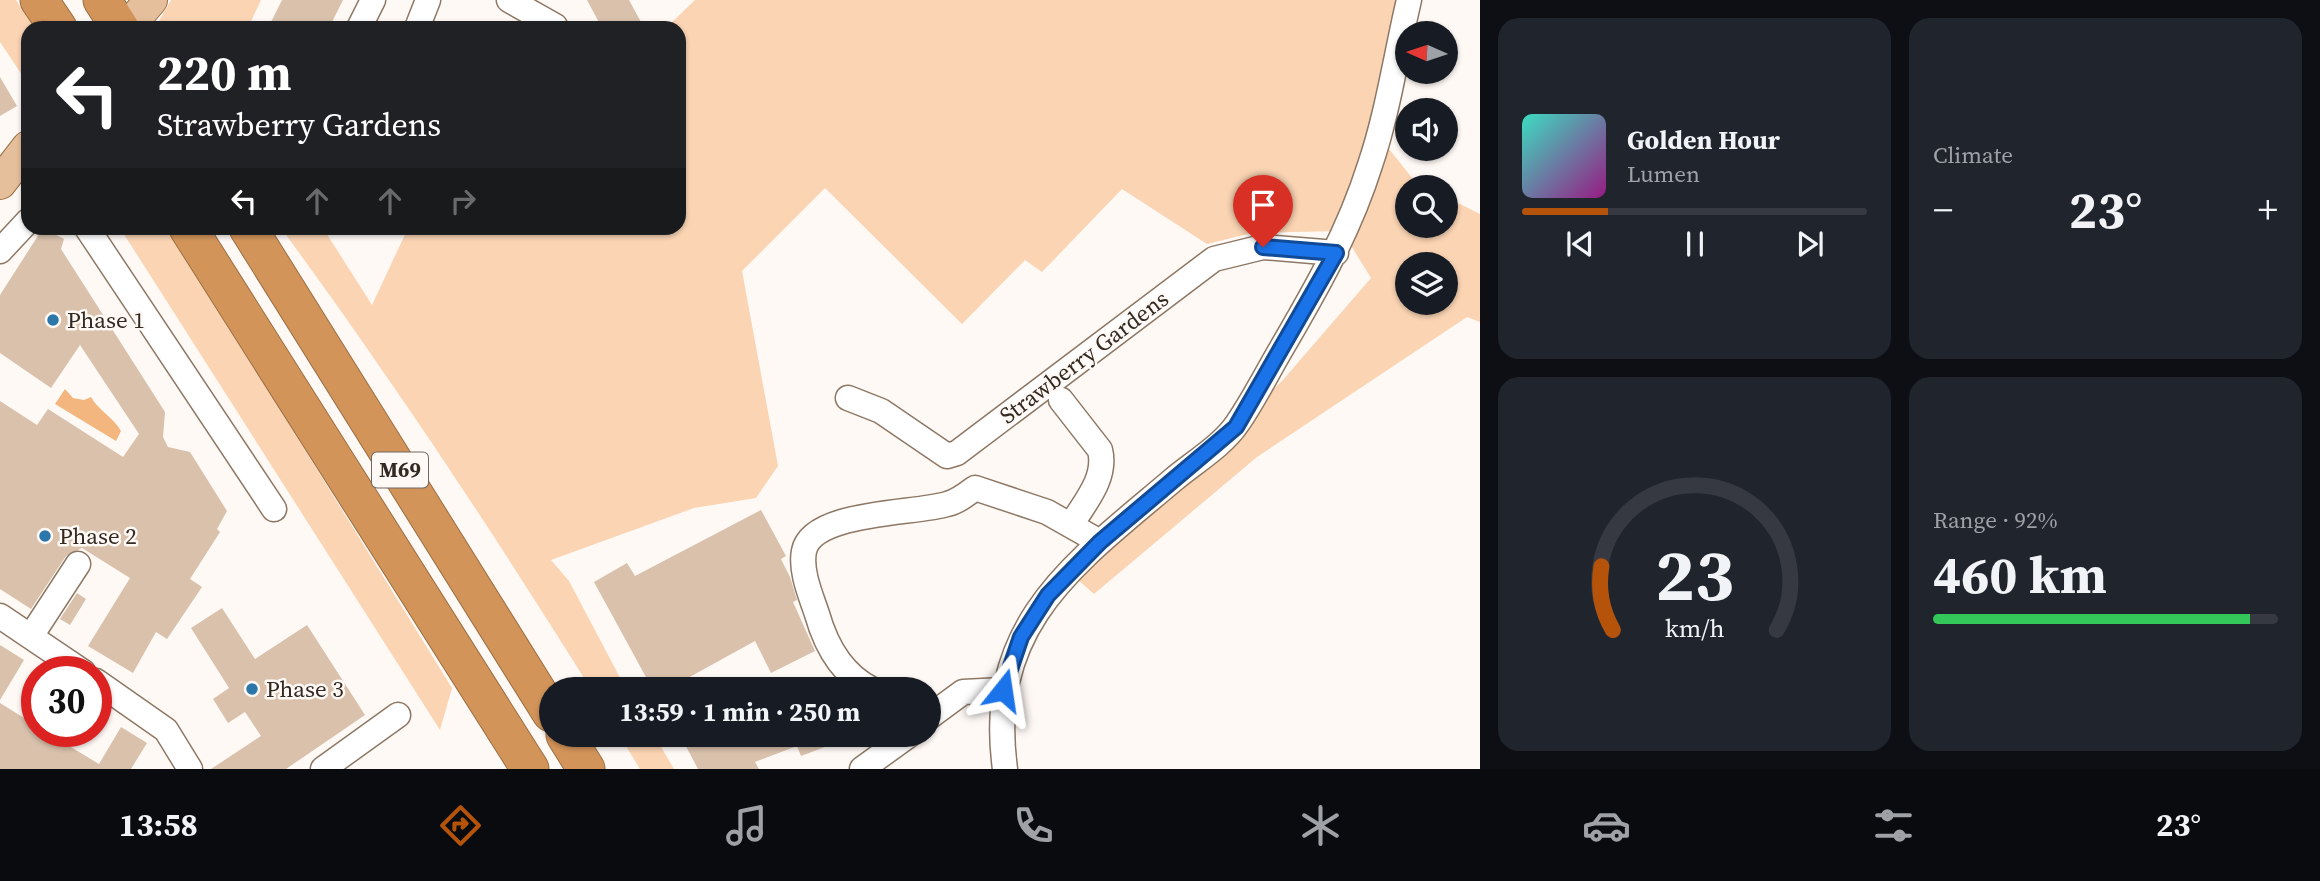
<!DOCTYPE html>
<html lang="en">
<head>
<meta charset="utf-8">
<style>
	body { margin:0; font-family:"Source Serif 4",serif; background:#20242c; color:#f1f3f6; height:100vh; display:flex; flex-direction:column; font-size:26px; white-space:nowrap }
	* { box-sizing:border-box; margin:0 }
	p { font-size:23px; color:#9ea1a6 }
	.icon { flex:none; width:38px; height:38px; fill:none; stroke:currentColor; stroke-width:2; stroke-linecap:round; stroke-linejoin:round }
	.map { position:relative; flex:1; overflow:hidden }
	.details { display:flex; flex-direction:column; gap:18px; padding:18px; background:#0d0f14; width:840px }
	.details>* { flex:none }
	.banner { position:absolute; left:21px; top:21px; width:665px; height:214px; border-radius:21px; box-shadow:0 2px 5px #0004; background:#202124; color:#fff; overflow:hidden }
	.needle { width:46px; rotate:273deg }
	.tools { position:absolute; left:1395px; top:21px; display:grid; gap:14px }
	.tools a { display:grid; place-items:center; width:63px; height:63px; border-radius:50%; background:#171b24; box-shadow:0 2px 5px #0004; font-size:35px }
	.speed { position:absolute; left:21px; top:656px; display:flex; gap:14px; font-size:35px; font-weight:700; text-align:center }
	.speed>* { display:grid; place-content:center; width:91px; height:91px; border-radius:50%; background:#171b24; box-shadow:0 2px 5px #0004; line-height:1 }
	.speed .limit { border:10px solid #d22; background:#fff; color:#111 }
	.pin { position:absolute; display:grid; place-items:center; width:60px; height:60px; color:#fff; margin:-72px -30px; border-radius:50% 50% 50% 0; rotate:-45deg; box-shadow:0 0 7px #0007 }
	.pin .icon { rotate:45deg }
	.me { position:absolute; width:77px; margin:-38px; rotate:15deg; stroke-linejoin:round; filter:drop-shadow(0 0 5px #0008) }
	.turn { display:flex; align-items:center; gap:24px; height:147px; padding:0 21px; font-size:32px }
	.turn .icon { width:91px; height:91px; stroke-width:2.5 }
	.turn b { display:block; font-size:49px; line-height:60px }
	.lanes { display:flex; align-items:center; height:66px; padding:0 21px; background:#0003; justify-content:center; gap:35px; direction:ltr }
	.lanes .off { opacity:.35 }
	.big { font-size:52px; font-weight:700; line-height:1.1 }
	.details .widget { flex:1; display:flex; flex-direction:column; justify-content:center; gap:10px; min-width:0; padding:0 24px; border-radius:21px; background:#20242c }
	.details .dial { align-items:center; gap:0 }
	.dial svg { height:182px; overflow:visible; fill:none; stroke:#363941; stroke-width:7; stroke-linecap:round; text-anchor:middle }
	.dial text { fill:#f1f3f6; stroke:none }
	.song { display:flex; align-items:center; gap:21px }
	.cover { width:84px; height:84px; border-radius:10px; background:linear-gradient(135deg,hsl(170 70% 55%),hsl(310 70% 35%)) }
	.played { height:7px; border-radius:4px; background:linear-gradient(90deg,#b45309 25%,#363941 25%) }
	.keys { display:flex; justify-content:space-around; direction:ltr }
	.heat { display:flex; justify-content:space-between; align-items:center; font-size:38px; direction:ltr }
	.charge { height:10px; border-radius:5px; background:linear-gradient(90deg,#34c759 92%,#363941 0) }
	.details .tiles { flex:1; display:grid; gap:18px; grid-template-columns:repeat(2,1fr) }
	.trip { position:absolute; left:539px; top:677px; width:402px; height:70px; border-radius:35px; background:#171b24; box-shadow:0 2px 5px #0004; font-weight:700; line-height:70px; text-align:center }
	.tabs { display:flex; height:112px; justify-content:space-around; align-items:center; background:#090b0e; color:#9ea1a6 }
	.tabs .icon { width:49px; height:49px }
	.tabs .selected { color:#b45309 }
	.tabs b { font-size:32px; color:#f1f3f6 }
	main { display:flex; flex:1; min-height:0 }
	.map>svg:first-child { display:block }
</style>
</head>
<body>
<main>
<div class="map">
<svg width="1480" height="769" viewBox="0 0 1480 769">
	<rect width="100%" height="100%" fill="#fef9f5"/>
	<path fill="#fad4b3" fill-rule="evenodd" d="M0 0H16L35 28H28V84L0 42Z
		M171 0H261L248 28H155Z
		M695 0H1399L1377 134 1417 184 1425 187H1407V226H1446V197L1480 214V322L1467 317 1257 457 1094 594 1077 579 1282 381 1371 278 1342 231 1252 233 1207 244 1122 189 1042 272 1025 260 962 324 825 188 742 271 778 466 756 498 694 508 551 560 569 581 626 689H591C493 532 391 378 281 228H323L372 305 408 228H679V28H666ZM1407 264H1446V303H1407Z
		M120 228H168L452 688 440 730Z
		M619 735H654L674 769H640Z"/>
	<path fill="#f4b67f" d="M65 389 73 398 84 400 91 397C99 411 113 417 121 431L116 441 55 404Z"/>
	<path fill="#d9c1ac" d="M282 0H343L329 28H268Z
		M587 0H629L641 22 630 28H602Z
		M0 77 17 106 0 116Z
		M43 228 64 239 61 249 165 412 163 437 168 447 190 452 227 511 217 529 220 532 190 579 202 587 167 639 156 632 133 673 88 646 130 578 82 548 66 556 31 609 0 589V401L37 425 48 409 123 457 139 434 80 345 51 388 0 353V295Z
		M761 510 786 556 781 559 790 577 797 600 793 602 815 651 771 673 755 641 666 690H653L594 582 627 563 635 576Z
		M77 593 86 599 70 625 60 619Z
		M222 608 255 659 307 625 365 715 286 769H211L261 736 245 712 228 723 213 699 229 688 191 628Z
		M0 645 24 660 0 700Z
		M0 703 37 726V732H46L99 764 121 727 147 743 131 769H0Z
		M680 735H854V736L801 756 797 746 755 762 759 769H698Z"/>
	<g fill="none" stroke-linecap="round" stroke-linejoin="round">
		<defs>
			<path id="minor" d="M509 0 555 26
				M359 28 373 0
				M417 28 428 0
				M87 228 274 509
				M0 251 28 221
				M848 398 881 411 947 456 957 453 1214 259 1263 247 1336 253
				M1061 400 1100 450C1107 478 1085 502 1071 525
				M0 616 83 672
				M31 636 78 564
				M96 681 166 730 190 769
				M873 690C842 675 826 646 817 614 811 596 800 571 804 551 812 511 916 514 947 504 957 502 967 494 975 488L1047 512 1100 542
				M929 717 963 692 1003 690
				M323 769 398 715
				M862 769 909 735
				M1005 769C985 624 1074 564 1173 480 1193 463 1222 446 1237 424 1253 401 1266 375 1280 351 1315 291 1349 232 1370 165 1388 112 1396 55 1409 0"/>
			<path id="major" d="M127 28 151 0
				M0 183 28 147"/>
			<path id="highway" d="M39 0 58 28
				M102 0 120 28
				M188 228 530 769
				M248 228 551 713
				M565 735 586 769"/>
		</defs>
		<use href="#minor" stroke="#8e7865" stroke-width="27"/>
		<use href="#major" stroke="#9b6f45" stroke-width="34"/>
		<use href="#highway" stroke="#9b6f45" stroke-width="39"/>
		<use href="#minor" stroke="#fff" stroke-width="24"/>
		<use href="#major" stroke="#e5bf9b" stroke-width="32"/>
		<use href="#highway" stroke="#d39459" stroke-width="37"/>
	</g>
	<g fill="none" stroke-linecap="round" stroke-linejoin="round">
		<defs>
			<path id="route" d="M1003 690 1021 637 1048 595 1100 542 1236 427 1336 253 1263 247"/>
		</defs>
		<use href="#route" stroke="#114b97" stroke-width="18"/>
		<use href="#route" stroke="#1a73e8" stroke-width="12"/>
	</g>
	<g fill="#2c77aa" stroke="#fef9f5" stroke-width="2.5">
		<circle cx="53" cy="320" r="7"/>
		<circle cx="45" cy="536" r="7"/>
		<circle cx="252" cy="689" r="7"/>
	</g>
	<g text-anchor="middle" stroke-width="5" stroke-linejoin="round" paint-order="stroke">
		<rect fill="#fef9f5" stroke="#6f6761" stroke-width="2" x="372" y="452.5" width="56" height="35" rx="5"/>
		<g font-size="21" font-weight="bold" fill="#322921">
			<text x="400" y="477">M69</text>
		</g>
		<g font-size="23" fill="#322921" stroke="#fef9f5" text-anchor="start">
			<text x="67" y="328">Phase 1</text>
			<text x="59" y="544">Phase 2</text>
			<text x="266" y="697">Phase 3</text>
		</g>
		<g font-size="23" fill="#322921" stroke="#fef9f5">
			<text transform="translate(1084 357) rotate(-37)" y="8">Strawberry Gardens</text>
		</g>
	</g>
</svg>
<div class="tools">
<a><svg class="needle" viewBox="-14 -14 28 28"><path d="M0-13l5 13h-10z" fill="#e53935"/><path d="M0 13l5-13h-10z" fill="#9ea1a6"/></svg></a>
<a><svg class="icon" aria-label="sound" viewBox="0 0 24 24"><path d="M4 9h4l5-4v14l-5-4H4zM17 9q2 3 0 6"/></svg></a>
<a><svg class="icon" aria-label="search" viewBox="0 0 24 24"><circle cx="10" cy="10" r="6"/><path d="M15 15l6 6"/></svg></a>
<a><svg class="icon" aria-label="layers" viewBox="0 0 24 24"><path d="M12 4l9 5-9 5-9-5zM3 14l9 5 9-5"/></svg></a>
</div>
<div class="speed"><div class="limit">30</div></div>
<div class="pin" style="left:1263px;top:247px;background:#d93025"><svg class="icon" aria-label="arrive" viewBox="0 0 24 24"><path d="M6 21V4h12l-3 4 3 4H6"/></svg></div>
<svg class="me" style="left:1003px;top:690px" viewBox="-20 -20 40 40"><path d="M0-17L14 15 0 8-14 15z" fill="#1a73e8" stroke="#fff" stroke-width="4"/></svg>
<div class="trip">13:59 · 1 min · 250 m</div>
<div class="banner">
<div class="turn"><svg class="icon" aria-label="left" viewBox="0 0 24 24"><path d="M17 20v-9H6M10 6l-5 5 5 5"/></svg><div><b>220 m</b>Strawberry Gardens</div></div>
<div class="lanes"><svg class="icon" aria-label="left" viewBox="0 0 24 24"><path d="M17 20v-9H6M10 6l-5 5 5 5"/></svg><svg class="icon off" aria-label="ahead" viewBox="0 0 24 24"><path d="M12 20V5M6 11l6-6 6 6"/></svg><svg class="icon off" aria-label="ahead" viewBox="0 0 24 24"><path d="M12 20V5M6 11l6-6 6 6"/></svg><svg class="icon off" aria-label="right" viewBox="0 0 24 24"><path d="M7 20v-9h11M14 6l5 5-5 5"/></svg></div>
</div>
</div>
<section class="details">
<div class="tiles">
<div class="widget">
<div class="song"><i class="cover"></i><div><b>Golden Hour</b><p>Lumen</p></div></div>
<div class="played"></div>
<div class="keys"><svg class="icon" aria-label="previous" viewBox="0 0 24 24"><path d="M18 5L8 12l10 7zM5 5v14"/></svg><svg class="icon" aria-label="pause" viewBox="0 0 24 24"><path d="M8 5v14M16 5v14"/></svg><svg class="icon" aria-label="next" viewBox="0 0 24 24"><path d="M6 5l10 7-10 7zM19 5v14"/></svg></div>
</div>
<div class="widget"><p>Climate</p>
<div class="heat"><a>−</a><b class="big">23°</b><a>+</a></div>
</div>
<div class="widget dial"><svg viewBox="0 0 100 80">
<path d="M14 69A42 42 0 1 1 86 69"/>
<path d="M14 69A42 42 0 0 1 9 41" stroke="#b45309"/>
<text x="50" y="56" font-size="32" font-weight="700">23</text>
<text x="50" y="72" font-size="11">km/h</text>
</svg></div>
<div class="widget"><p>Range · 92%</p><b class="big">460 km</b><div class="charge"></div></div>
</div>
</section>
</main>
<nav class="tabs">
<b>13:58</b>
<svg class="icon selected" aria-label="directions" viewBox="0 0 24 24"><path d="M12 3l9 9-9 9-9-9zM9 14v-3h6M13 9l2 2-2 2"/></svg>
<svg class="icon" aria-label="music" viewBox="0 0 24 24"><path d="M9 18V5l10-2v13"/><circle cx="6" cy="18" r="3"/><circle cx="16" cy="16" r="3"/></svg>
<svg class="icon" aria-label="phone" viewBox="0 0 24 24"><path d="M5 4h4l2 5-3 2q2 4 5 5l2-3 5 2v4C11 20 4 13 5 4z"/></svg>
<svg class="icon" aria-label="climate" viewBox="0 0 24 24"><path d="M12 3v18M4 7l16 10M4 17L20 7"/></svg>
<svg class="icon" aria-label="car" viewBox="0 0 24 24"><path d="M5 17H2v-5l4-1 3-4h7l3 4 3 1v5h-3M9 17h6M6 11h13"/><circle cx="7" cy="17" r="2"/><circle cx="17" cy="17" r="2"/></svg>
<svg class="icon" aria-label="filters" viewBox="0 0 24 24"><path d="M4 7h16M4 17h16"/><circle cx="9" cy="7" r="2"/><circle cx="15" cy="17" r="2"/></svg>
<b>23°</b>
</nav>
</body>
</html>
